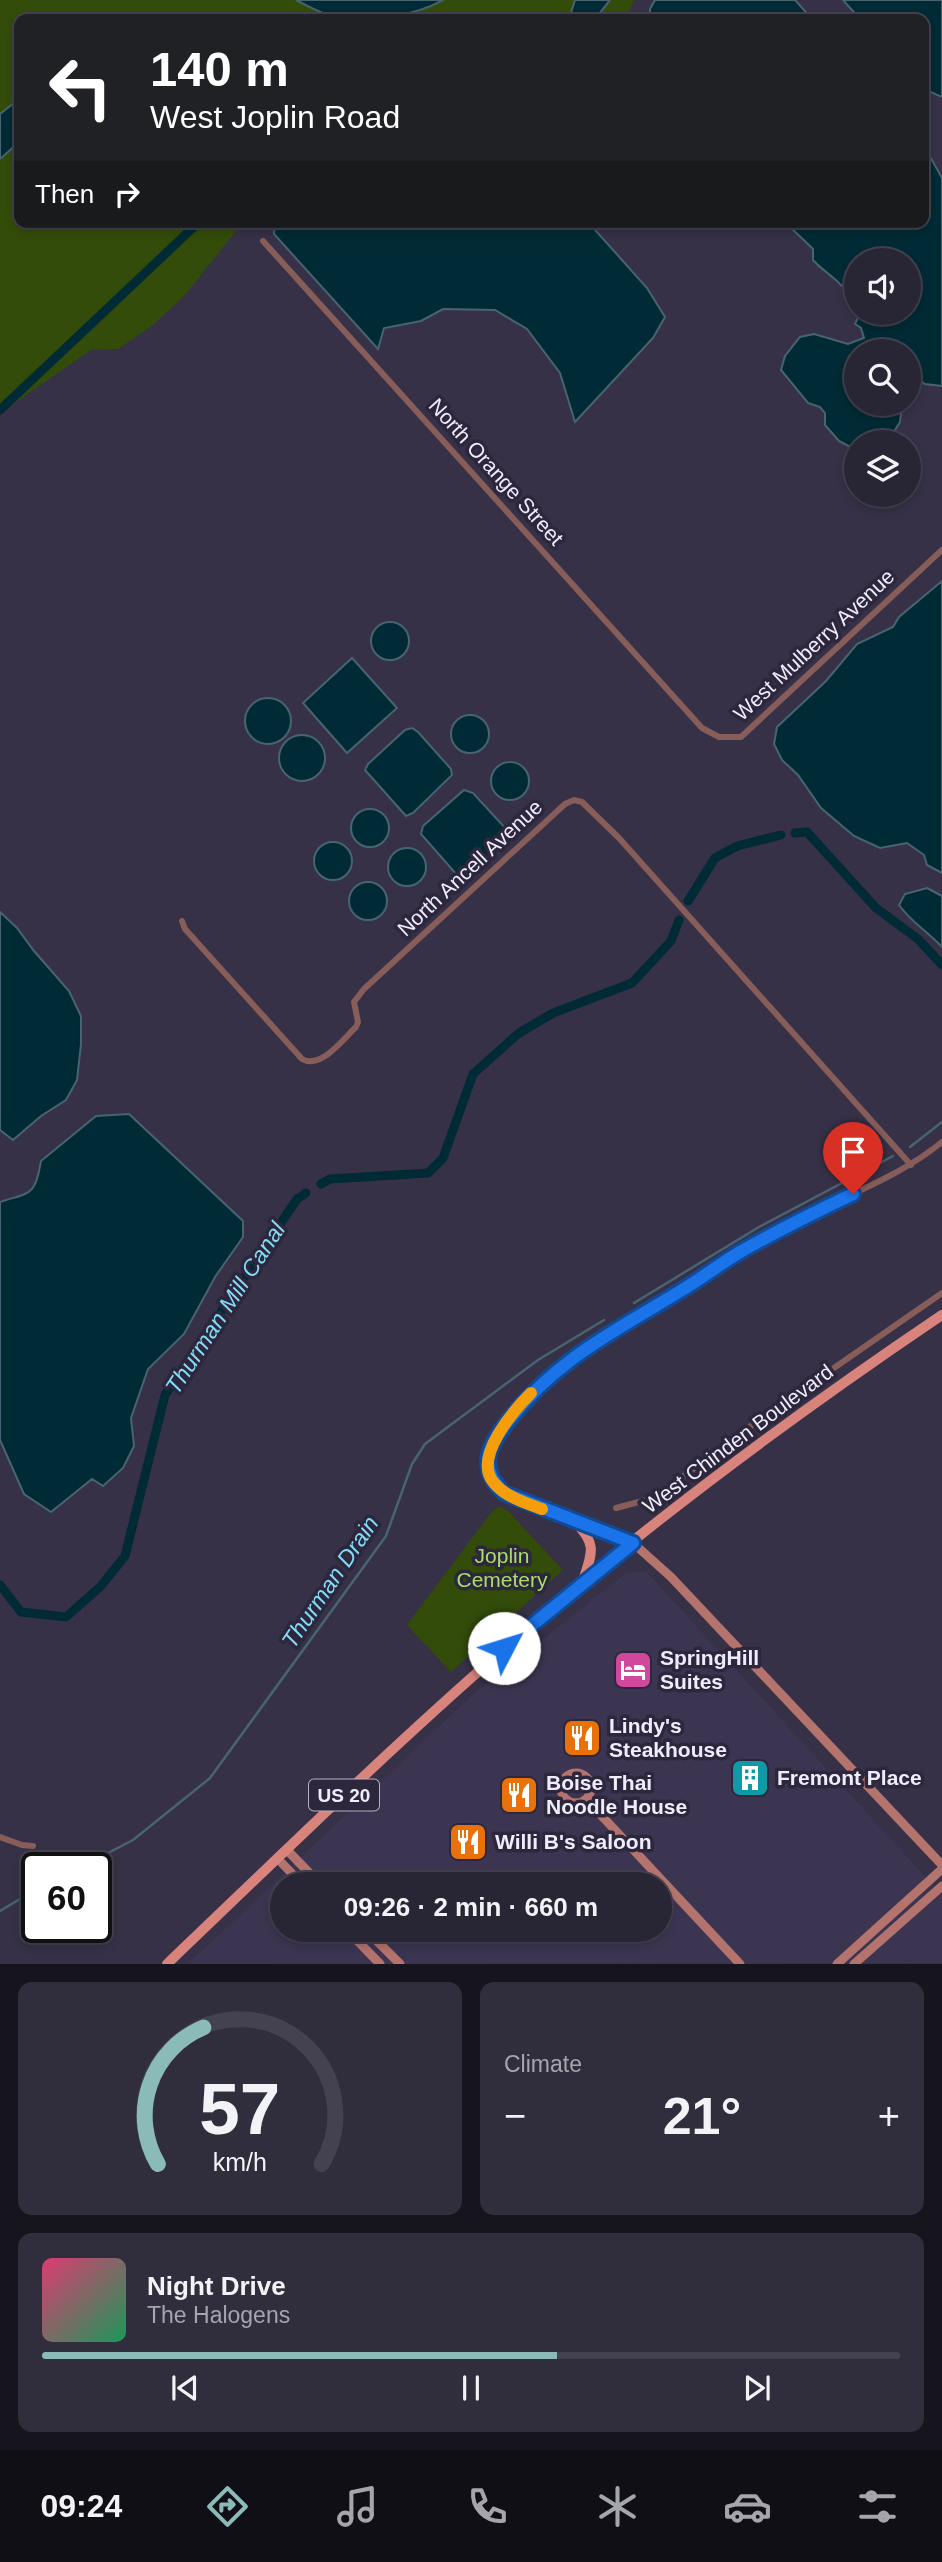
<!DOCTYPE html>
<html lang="en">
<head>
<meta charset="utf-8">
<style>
	body { margin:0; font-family:Arial,sans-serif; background:#302d3d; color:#f1f3f6; height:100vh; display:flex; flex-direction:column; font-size:26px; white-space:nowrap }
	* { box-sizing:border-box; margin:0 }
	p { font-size:23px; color:#a5a5ad }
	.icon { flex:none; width:38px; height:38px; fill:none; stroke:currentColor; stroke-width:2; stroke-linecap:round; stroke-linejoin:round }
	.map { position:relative; height:1964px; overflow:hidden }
	.drawer { display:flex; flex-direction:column; gap:18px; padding:18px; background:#16141d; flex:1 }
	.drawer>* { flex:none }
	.guide { position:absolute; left:14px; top:14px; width:915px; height:214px; border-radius:14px; box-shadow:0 4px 10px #0003,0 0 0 2px #444250; background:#202124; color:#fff; overflow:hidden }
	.buttons { position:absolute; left:844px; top:248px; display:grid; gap:14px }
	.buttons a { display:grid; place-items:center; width:77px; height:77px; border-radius:50%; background:#282535; box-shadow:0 4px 10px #0003,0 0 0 2px #444250; font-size:35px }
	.speed { position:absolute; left:21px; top:1852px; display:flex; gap:14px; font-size:35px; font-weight:700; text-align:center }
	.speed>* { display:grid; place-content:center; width:91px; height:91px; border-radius:50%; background:#282535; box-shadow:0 4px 10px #0003,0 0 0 2px #444250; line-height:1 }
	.speed .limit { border:4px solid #111; border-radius:10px; background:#fff; color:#111 }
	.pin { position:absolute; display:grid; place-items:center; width:60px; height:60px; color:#fff; margin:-72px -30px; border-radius:50% 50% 50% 0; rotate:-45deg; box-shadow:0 0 7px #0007 }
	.pin .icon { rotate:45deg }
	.me { position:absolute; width:77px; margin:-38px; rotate:50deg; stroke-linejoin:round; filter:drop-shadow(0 0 5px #0008) }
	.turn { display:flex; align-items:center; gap:24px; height:147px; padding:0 21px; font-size:32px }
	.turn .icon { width:91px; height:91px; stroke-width:2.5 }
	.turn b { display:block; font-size:49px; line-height:60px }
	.then { display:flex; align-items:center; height:66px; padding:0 21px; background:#0003; gap:14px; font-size:26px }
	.big { font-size:52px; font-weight:700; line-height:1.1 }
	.drawer .widget { flex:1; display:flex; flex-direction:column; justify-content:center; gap:10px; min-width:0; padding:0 24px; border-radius:14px; background:#302d3d }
	.drawer .dial { align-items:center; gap:0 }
	.dial svg { height:182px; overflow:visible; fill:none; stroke:#444250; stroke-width:7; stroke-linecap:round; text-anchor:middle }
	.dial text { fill:#f1f3f6; stroke:none }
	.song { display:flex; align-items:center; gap:21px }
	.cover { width:84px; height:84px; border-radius:10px; background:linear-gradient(135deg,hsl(340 70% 55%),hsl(150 70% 35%)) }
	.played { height:7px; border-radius:4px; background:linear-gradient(90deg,#8bbbb9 60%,#444250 60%) }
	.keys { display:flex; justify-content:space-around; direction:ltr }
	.heat { display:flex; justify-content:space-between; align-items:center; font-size:38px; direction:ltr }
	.drawer .tiles { flex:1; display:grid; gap:18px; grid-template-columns:1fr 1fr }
	.widget:last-child { grid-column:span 2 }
	.trip { position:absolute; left:270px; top:1872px; width:402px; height:70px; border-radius:35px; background:#282535; box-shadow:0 4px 10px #0003,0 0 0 2px #444250; font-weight:700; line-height:70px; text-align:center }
	.tabs { display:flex; height:112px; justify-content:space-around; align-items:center; background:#100f15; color:#a5a5ad }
	.tabs .icon { width:49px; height:49px }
	.tabs .selected { color:#8bbbb9 }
	.tabs b { font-size:32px; color:#f1f3f6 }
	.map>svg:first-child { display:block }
</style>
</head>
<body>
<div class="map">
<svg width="942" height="1964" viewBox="0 0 942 1964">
	<rect width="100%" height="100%" fill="#363147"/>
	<path fill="#3c3552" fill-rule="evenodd" d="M646 1571 942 1895V1963L188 1964 469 1698 626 1573ZM282 1885H660V1930H282Z"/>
	<path fill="#334c0a" d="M0 0H575L569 19H19V99L0 114Z
		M610 0H634L626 19H595Z
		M19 142V222H243L185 295 153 325 118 349 91 350 0 413V159Z
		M499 1506 508 1511 563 1570 451 1672 407 1625 490 1514Z"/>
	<path fill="#002a35" stroke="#486470" stroke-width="2" d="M296 0H443C419 14 368 24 341 19 326 16 310 7 296 0Z
		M575 0H610L595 19H569Z
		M655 0H795L812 19H650V9Z
		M843 0H942V97L926 90 924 86V19H860Z
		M19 99V142L0 159V114Z
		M924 146 942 178V386L925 384 908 371V352H856V404H908V399L912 403 901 413 900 422 887 443H856V450L839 441 825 425V413L820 407 808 403 781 370 785 356 800 337 814 334 848 344 864 338 861 328 855 324 860 313H908V261H856V299C848 295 846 289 840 284 831 275 821 269 813 260V249L785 222H924Z
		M275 222H588L647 288 665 317 653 338 575 422 560 373 527 329 495 310 443 309 421 321 384 328 378 349 274 234Z
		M942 581V873L927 865 924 855 907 843 880 848 854 836 821 808 798 775 782 760 774 744 777 727 826 681 857 644 893 627 899 617Z
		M371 641a19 19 0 1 1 38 0a19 19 0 1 1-38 0Z
		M352 658 397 708 347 753 303 703Z
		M245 721a23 23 0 1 1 46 0a23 23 0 1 1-46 0Z
		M451 734a19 19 0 1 1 38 0a19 19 0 1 1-38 0Z
		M412 728 418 732 451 769 452 775 413 813 406 816 365 770 368 764 405 730Z
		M279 758a23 23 0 1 1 46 0a23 23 0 1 1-46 0Z
		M491 781a19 19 0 1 1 38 0a19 19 0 1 1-38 0Z
		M464 790 473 793 507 830 509 837 469 875 463 877 457 875 421 834 423 826Z
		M351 828a19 19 0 1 1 38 0a19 19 0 1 1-38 0Z
		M314 861a19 19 0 1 1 38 0a19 19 0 1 1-38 0Z
		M388 867a19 19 0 1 1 38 0a19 19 0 1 1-38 0Z
		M349 901a19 19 0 1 1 38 0a19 19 0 1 1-38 0Z
		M927 888 942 896V947C928 932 911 922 899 905L905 894Z
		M0 912 17 928 34 951 69 991 81 1016V1044L77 1080 66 1100 41 1116 13 1140 0 1130Z
		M129 1114 243 1221V1237L215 1277 184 1334 148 1369 131 1418 134 1446 123 1468 103 1486 92 1479 51 1512 24 1494 0 1440V1202C30 1192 35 1197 41 1161L96 1116Z"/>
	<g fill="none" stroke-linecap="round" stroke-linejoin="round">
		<path stroke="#486470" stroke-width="2.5" d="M910 1147 942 1122
			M634 1303 759 1227 893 1156
			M81 1867 133 1840 210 1778 386 1536 412 1464 425 1444 538 1360 604 1320
			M0 1911 37 1889"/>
		<path stroke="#002a35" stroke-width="9" d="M0 410 199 222
			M795 833 807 832 876 908 918 939 942 965
			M688 901 715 858 737 846 781 835
			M321 1184 330 1179 428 1173 443 1158 473 1074 519 1033 553 1013 632 983 671 941 679 920
			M0 1585 21 1612 66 1617 100 1587 125 1556 165 1395 297 1199 306 1193"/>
		<path stroke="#875d5a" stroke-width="6" d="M263 241 702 728 719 737H741L942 550
			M182 921 185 929 302 1059C321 1070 343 1039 356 1027L358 1022 354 1002 364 989 565 804 574 800 582 802 619 838 911 1165
			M616 1508 654 1498 759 1420 942 1293
			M632 1542C602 1531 508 1505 492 1481 479 1462 495 1438 507 1423 559 1356 614 1333 684 1289 726 1263 767 1236 812 1214 856 1191 903 1174 942 1142
			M0 1837 22 1845 33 1846"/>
		<path stroke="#b5736d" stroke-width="9" d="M633 1543 671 1577 942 1865
			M561 1788a15 15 0 1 1 30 0a15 15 0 1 1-30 0Z
			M586 1799 740 1964
			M287 1850 321 1885
			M277 1858 303 1885
			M347 1930 380 1964
			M366 1930 400 1964
			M837 1964 942 1869
			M854 1964 942 1886"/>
		<path stroke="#d8837c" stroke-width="10" d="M575 1522C599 1546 591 1554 582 1584
			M167 1964C278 1858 388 1750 504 1649 641 1528 791 1417 942 1315"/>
	</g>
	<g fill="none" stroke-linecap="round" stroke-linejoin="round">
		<defs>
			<path id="route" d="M504 1648 633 1543 504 1493C477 1467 488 1446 509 1420 559 1357 616 1331 682 1290 702 1278 720 1264 740 1252 777 1231 815 1212 853 1194"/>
		</defs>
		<use href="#route" stroke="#114b97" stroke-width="18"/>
		<use href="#route" stroke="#1a73e8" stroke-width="12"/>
		<path stroke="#f59e0b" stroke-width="12" d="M531 1393C514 1410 472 1458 494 1483 506 1497 525 1503 542 1509"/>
	</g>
	<defs>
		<symbol id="hotel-square" viewBox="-11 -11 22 22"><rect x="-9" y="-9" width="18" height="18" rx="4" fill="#d1479c" stroke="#2c273c"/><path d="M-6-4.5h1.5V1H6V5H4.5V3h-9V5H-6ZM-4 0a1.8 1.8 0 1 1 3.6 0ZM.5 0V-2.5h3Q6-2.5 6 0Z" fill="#fff"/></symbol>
		<symbol id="restaurant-square" viewBox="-11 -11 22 22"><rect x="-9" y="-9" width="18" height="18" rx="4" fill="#e8710a" stroke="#2c273c"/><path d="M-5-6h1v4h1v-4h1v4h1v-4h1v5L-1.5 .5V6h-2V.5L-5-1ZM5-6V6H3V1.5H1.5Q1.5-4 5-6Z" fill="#fff"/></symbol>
		<symbol id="building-square" viewBox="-11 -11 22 22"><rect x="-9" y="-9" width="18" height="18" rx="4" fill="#0f9aa8" stroke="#2c273c"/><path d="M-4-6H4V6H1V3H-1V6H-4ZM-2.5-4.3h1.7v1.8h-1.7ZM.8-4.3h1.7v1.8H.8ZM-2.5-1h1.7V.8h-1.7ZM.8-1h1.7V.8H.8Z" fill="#fff"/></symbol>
	</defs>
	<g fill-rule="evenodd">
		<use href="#hotel-square" x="611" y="1648" width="44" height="44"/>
		<use href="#restaurant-square" x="560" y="1716" width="44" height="44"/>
		<use href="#building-square" x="728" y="1756" width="44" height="44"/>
		<use href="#restaurant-square" x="497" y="1773" width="44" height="44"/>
		<use href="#restaurant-square" x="446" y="1820" width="44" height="44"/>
	</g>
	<g text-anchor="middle" stroke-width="7" stroke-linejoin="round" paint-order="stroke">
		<rect fill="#2c273c" stroke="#b4b1c2" stroke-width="2" x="309" y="1779.5" width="70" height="31" rx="5"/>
		<g font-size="19" font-weight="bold" fill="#efecfb">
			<text x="344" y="1802">US 20</text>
		</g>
		<g font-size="21" fill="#efecfb" stroke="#2c273c">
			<text transform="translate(496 472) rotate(48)" y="7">North Orange Street</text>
			<text transform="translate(814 645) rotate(-43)" y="7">West Mulberry Avenue</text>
			<text transform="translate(470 868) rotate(-43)" y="7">North Ancell Avenue</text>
			<text transform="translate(738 1439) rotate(-37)" y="7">West Chinden Boulevard</text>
		</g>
		<g font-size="21" fill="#aadd6a" stroke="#2c273c">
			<text x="502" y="1563">Joplin<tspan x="502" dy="24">Cemetery</tspan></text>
		</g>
		<g font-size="21" font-weight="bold" fill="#efecfb" stroke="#2c273c" text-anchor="start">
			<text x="660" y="1665">SpringHill<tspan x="660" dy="24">Suites</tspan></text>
			<text x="609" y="1733">Lindy's<tspan x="609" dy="24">Steakhouse</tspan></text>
			<text x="777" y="1785">Fremont Place</text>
			<text x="546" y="1790">Boise Thai<tspan x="546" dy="24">Noodle House</tspan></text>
			<text x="495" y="1849">Willi B's Saloon</text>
		</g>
		<g font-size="23" font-style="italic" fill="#83dbf6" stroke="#2c273c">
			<text transform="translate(225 1308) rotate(-57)" y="8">Thurman Mill Canal</text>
			<text transform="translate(330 1582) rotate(-56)" y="8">Thurman Drain</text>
		</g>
	</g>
</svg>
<div class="buttons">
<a><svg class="icon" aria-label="sound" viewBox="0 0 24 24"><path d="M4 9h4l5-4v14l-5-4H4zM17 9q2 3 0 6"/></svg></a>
<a><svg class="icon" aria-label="search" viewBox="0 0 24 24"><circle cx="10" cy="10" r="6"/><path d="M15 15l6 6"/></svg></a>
<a><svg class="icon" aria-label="layers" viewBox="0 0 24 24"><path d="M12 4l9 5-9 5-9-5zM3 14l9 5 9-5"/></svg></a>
</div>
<div class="speed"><div class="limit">60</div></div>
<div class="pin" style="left:853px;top:1194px;background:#d93025"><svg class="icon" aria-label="arrive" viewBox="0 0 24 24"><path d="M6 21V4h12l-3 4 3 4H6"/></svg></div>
<svg class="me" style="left:504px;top:1648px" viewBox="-20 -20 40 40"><circle r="19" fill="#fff"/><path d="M0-13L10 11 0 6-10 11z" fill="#1a73e8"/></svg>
<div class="trip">09:26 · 2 min · 660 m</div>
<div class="guide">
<div class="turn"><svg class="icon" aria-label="left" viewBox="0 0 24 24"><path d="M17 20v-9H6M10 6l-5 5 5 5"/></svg><div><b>140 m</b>West Joplin Road</div></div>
<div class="then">Then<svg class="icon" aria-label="right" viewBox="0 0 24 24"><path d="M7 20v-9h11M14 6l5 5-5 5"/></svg></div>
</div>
</div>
<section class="drawer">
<div class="tiles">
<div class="widget dial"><svg viewBox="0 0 100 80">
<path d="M14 69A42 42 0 1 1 86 69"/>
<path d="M14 69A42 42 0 0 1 34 9" stroke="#8bbbb9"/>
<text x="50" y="56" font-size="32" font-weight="700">57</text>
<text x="50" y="72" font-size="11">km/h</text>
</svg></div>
<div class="widget"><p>Climate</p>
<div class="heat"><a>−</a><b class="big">21°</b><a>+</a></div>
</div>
<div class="widget">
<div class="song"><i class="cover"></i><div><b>Night Drive</b><p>The Halogens</p></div></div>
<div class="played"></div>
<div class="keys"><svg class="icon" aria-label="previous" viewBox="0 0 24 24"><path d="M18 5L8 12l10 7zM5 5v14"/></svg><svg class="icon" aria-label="pause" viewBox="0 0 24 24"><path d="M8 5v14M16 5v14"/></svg><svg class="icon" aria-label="next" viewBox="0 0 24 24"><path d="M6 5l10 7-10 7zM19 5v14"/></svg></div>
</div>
</div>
</section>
<nav class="tabs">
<b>09:24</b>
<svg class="icon selected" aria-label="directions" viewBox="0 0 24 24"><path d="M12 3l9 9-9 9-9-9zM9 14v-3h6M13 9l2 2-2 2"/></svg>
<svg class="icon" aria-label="music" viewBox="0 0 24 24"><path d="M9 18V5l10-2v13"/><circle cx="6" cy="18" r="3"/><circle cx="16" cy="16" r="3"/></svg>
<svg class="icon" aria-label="phone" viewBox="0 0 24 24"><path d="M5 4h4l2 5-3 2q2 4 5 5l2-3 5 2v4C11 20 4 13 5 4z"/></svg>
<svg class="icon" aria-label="climate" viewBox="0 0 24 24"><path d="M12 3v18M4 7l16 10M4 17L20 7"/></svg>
<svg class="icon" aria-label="car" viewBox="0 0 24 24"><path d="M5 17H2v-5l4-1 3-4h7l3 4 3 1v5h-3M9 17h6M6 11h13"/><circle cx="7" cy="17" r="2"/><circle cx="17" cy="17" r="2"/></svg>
<svg class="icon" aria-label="filters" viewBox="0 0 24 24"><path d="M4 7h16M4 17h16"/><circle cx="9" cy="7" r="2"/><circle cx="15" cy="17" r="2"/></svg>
</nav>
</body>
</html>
